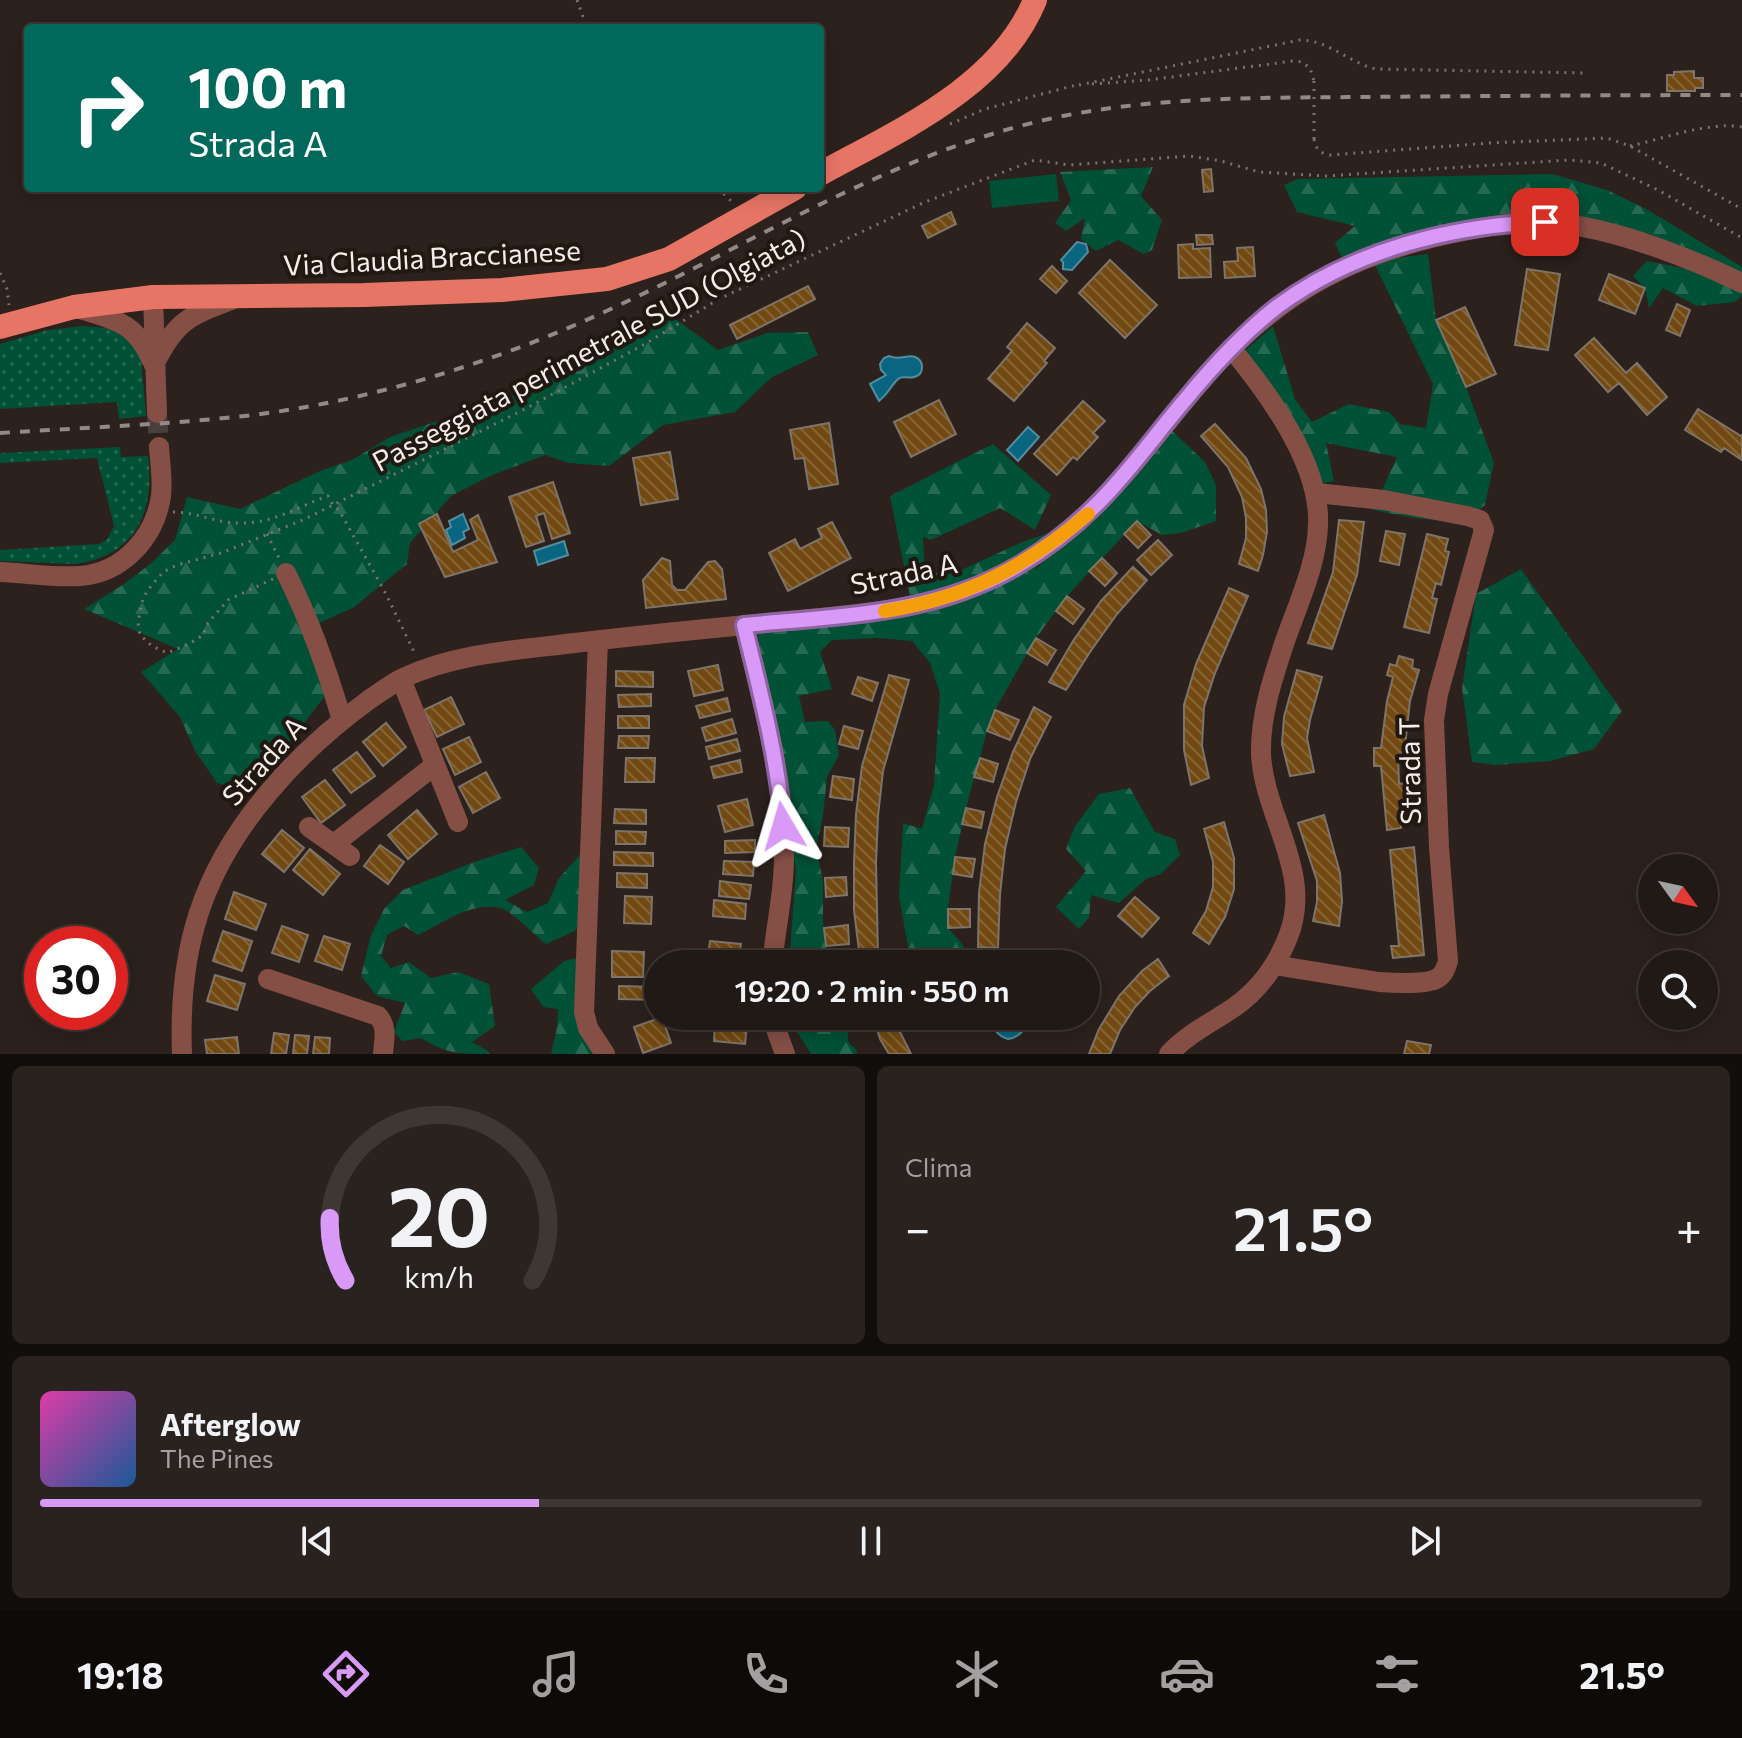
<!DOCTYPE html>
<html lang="it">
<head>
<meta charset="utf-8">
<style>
	body { margin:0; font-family:Commissioner,sans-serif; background:#29221e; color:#f1f3f6; height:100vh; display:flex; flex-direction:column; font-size:30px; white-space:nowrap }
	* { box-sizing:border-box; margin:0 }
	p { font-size:26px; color:#a2a0a0 }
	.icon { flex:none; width:44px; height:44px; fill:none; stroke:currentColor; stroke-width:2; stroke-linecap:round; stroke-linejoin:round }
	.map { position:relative; height:1054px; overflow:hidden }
	.side { display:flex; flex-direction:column; gap:12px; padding:12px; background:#120e0c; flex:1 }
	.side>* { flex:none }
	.banner { position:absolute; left:24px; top:24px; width:800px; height:168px; border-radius:8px; box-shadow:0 4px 20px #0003,0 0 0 2px #3e3834; background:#00695c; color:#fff; overflow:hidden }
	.needle { width:52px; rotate:123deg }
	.tools { position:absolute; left:1638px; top:854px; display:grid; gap:16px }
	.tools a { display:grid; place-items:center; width:80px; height:80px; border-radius:50%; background:#211915; box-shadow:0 4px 20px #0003,0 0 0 2px #3e3834; font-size:40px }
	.speed { position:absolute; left:24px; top:926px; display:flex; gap:16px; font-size:40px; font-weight:700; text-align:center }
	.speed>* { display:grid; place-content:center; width:104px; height:104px; border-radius:50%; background:#211915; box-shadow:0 4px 20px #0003,0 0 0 2px #3e3834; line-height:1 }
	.speed .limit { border:12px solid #d22; background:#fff; color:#111 }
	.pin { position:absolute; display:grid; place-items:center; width:68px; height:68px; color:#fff; margin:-34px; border-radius:16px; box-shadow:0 4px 12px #0006 }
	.me { position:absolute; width:88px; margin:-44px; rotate:353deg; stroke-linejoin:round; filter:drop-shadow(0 0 6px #0008) }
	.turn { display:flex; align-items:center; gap:28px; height:168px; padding:0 32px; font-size:36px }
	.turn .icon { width:104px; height:104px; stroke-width:2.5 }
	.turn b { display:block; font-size:56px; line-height:68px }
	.big { font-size:60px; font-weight:600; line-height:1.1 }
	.side .tile { flex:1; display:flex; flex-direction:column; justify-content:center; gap:12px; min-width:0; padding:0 28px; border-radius:12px; background:#29221e }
	.side .dial { align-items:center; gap:0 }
	.dial svg { height:208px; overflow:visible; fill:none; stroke:#3e3834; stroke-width:7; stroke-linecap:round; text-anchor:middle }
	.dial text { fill:#f1f3f6; stroke:none }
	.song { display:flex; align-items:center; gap:24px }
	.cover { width:96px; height:96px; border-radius:12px; background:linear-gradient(135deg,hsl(320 70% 55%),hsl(210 70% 35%)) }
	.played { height:8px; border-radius:4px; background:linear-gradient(90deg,#d99af7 30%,#3e3834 30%) }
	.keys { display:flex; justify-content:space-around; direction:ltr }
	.heat { display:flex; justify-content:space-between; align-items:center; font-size:44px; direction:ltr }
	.side .tiles { flex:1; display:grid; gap:12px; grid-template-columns:1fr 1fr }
	.tile:last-child { grid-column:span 2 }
	.trip { position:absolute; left:644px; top:950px; width:456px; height:80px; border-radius:40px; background:#211915; box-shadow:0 4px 20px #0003,0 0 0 2px #3e3834; font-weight:600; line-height:80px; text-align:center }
	.tab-bar { display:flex; height:128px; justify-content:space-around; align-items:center; background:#0d0a08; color:#a2a0a0 }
	.tab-bar .icon { width:56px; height:56px }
	.tab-bar .on { color:#d99af7 }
	.tab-bar b { font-size:36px; color:#f1f3f6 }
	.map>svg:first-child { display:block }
</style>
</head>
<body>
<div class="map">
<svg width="1742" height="1054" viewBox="0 0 1742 1054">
	<defs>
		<pattern id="grass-dots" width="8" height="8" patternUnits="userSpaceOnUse" patternTransform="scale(2)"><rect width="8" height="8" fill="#005136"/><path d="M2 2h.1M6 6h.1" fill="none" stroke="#266a53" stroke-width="1.8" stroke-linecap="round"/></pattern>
		<pattern id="forest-firs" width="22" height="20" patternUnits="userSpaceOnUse" patternTransform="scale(2)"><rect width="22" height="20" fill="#005136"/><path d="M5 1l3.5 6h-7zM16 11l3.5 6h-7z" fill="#266a53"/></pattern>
		<pattern id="building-back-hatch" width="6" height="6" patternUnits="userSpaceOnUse" patternTransform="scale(2)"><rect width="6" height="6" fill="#724912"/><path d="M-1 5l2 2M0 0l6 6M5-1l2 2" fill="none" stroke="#876434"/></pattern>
	</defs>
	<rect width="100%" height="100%" fill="#2c211c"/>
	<path fill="url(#grass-dots)" d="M83 326 117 329 126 334 141 357 146 416 119 419 117 402 0 409V344L48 330Z
		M120 447 121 457 148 456C155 512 136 555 76 564L0 561V550L99 544 107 540 114 526 97 458 0 463V453Z"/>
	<path fill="url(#forest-firs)" d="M1153 167 1141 196 1162 220 1152 250 1144 254 1118 240 1096 251 1081 239 1085 218 1066 231 1055 223 1071 200 1060 172Z
		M1552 174 1607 190 1648 210 1742 267V295L1735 302 1697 306 1663 288 1649 308 1645 288 1633 276 1647 261 1697 271 1557 219 1342 258 1335 243 1355 226 1297 212 1284 185 1298 179Z
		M1428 254 1436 320 1466 387 1494 463 1485 505 1462 523 1415 518 1373 510 1397 457 1326 443 1334 481 1320 484 1241 354 1273 326 1295 399 1312 422 1349 404 1389 412 1400 424 1426 428 1433 384 1373 261Z
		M674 318 718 350 767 333 808 332 818 355 772 377 735 412 663 425 609 466 569 463 545 455 490 476 451 496 410 543 407 564 353 608 305 629 320 656 324 697 252 792 217 783 195 751 180 717 141 672 178 649 84 609 124 584 149 565 175 540 187 497 240 509 320 471 352 460 390 437 515 395Z
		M1167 426 1205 462 1216 485V521L1181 533 1162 535 1137 521 1067 596 1056 611 1036 638 995 710 987 731 966 808 955 857 948 909V928L964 946 965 961 962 964H911L899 896 903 823 922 829 934 785 940 693 930 663 912 641 878 638 832 640 820 652 832 689 799 696 805 722 828 721 835 730 839 755 827 777 823 816 816 846 823 882V922L827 953 839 956 841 964H789L796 870 757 630 913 611 890 496 993 444 1051 495 1035 530 1000 508 931 540 923 537 925 574 959 571 1020 543 1051 532 1035 570 1138 466Z
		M1521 569 1622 711 1594 749 1550 761 1496 765 1472 762 1462 688 1476 594Z
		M1130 788 1155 832 1175 839 1180 855 1161 874 1146 879 1119 903 1091 895 1089 918 1079 929 1056 907 1086 871 1066 849 1075 826 1099 794Z
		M521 847 539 868 534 885 505 900 527 912 548 903 559 878 579 856 597 893 575 931 546 944C537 937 510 910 501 908 471 901 443 923 418 935L404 926 387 935 381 956 391 968 409 962 431 978 458 972 489 984 495 1026 472 1042 488 1051 489 1054C460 1054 446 1054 421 1038L402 1041 394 1032 405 1003 377 996 361 976 371 935 384 909 403 890 474 862Z
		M582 957 600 1054H551L557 1028 558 1009 543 1007 531 989 564 961Z
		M787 1016H829L848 1031V1041L857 1051V1054H811Z"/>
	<path fill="#005136" d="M1056 174 1059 201 992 208 989 181Z"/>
	<path fill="#0a6580" stroke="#508ea0" stroke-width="2" d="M1077 242 1086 244 1088 252 1072 270 1063 269V262L1061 260Z
		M889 356C900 361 907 354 915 357 925 361 924 375 914 377 907 379 902 374 896 381 889 389 888 394 879 401L870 384 886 375 881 370 880 364 884 358Z
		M1028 427 1039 437 1018 461 1007 450Z
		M463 514 469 529 463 532 465 538 452 545 446 530 451 527 449 521Z
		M564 541 568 555 538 565 534 551Z
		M991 1016H1029C1026 1028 1021 1037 1008 1039 997 1036 992 1028 991 1016Z"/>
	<path fill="url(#building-back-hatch)" stroke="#7e746a" stroke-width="2" d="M1694 71V78H1703V88H1695V91H1667V75H1674V72Z
		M1211 169 1213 191 1204 192 1202 170Z
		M951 212 956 224 928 238 922 226Z
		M1196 235H1212L1213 244 1197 245Z
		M1193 244V249L1210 248 1211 277 1179 278 1178 245Z
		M1253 247 1255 276 1225 278 1224 262 1238 261 1237 248Z
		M1110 260 1157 305 1125 338 1079 293Z
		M1052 266 1067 281 1056 293 1040 279Z
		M1527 269 1560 274 1548 350 1515 345Z
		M1609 274 1645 288 1635 314 1599 300Z
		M808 286 815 299 737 339 730 325Z
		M1677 304 1690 310 1680 336 1666 330Z
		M1465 307 1496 374 1466 387 1436 320Z
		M1027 323 1055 348 1044 361 1047 363 1014 401 988 379 1012 351 1007 347Z
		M1594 338 1626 373 1637 363 1667 397 1647 415 1619 383 1608 392 1575 355Z
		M939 400 956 434 911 457 894 422Z
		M1083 401 1105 421 1093 433 1098 437 1077 460 1073 457 1057 475 1034 454Z
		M1698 409 1741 436 1742 435V460L1724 448 1721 452 1685 430Z
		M829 423 838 484 809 489 804 458 795 459 790 430Z
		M1215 424 1246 458 1261 489 1266 510 1267 532 1263 555 1258 571 1239 564 1246 538V518L1242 497 1228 467 1201 436Z
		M670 452 678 499 641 505 633 458Z
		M553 482 570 533 552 539 544 513 536 516 544 541 526 547 509 497Z
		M437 514 453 552 478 540 470 520 478 515 497 562 445 577 419 524Z
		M1339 520 1364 522 1357 575 1332 649 1308 643 1333 572Z
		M1137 521 1151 535 1138 548 1124 534Z
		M832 522 851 558 788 591 769 553 795 539 800 549 822 538 818 529Z
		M1386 531 1405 534 1399 565 1380 561Z
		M1427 534 1448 539 1445 551 1449 552 1441 585 1436 583 1432 598 1437 599 1429 633 1404 627Z
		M1158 540 1172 555 1151 575 1137 560Z
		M662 558 670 561 672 585 677 590H685L708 562 715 561 722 569 726 599 646 608 643 580Z
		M1102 558 1117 573 1105 586 1089 571Z
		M1133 567 1147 580 1117 614 1090 652 1066 690 1049 682 1073 641 1101 601Z
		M1229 588 1248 596 1215 673 1204 707 1202 746 1209 778 1191 785 1184 750V705L1196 664Z
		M1067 596 1084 609 1073 624 1056 611Z
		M1036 638 1056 650 1047 665 1027 653Z
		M1399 656 1413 660 1412 668 1419 670 1410 701 1404 754H1398L1399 784 1404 783 1407 820 1401 821V828L1387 830 1381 766H1374V748H1381L1387 701 1393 677 1387 675 1390 664 1396 666Z
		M718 665 723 690 694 696 688 671Z
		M1297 670 1322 677 1310 720 1307 738 1314 772 1290 776 1282 744 1284 717Z
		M616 671 653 672V687L616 686Z
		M889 675 909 680 883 771 878 816 876 863 878 955 860 959 854 910V863L856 814 862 766Z
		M858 677 878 683 872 701 852 694Z
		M651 694V706L619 707 618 695Z
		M451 697 464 724 437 737 424 710Z
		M727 698 730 711 700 718 696 706Z
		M1034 707 1051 717 1030 759 1016 802 1005 849 1000 894 998 948 978 947 979 893 985 844 997 797 1013 752Z
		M995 710 1019 720 1010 740 987 731Z
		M618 716H649V728H618Z
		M732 719 736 733 706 741 702 728Z
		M386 723 406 747 383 766 363 742Z
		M844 726 863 731 858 749 839 744Z
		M619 736H649L648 748H618Z
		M469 737 481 762 455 775 443 749Z
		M737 739 740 751 709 759 706 747Z
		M357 752 375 776 351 793 333 770Z
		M626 758H655L654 782H625Z
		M980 758 998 764 993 782 974 777Z
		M740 760 742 772 714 778 711 767Z
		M486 772 500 798 473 813 459 787Z
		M833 776 854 779 852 800 830 797Z
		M325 780 345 805 321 823 302 797Z
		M747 799 753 825 725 832 718 806Z
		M966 808 984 812 981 828 962 824Z
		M615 809 646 810V824L614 823Z
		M417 810 437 834 408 859 388 835Z
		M1324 815 1340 873 1342 901 1339 926 1313 921 1317 902V881L1298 823Z
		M1224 822 1234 858V889L1225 917 1209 944 1193 933 1206 911 1213 887V862L1204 829Z
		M825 827 849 828 848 847 824 846Z
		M282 830 304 848 284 872 262 854Z
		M616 831 646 832 645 844H616Z
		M755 840V852L725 853V841Z
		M380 845 404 862 388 884 364 866Z
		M1414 847 1424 955 1393 958 1391 946H1399L1390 850Z
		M310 849 340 874 323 895 293 870Z
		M614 852 653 853V866L614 865Z
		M955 857 975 859 972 877 953 874Z
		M724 861 754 862 753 876 723 874Z
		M617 873 647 874V888L617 887Z
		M846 877 847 895 826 897 825 878Z
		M720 881 751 885 749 899 719 896Z
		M234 892 266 904 256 930 225 919Z
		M625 896 652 897 651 924 624 923Z
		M1135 897 1159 918 1142 937 1118 916Z
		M714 900 746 904 745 919 713 916Z
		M948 909H970V927L948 928Z
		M848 925 849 944 826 946 824 928Z
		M282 926 308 935 299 962 272 953Z
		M223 931 252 941 242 971 213 961Z
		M324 936 350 944 342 970 315 961Z
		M710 941 741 944 738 964H707Z
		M612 951 644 952 643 977H612Z
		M1158 959 1169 976 1150 991 1135 1007 1120 1030 1110 1054H1089L1099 1029 1119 996 1142 971Z
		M215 975 245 984 237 1010 207 1001Z
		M619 986 658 987 657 1000 619 999Z
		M843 1016H865L867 1024 848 1031Z
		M873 1016H894L898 1028 911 1054H889L880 1039Z
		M662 1017 671 1043 643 1053 634 1027Z
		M715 1023 747 1025 745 1044 714 1041Z
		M274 1033 289 1035 286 1054H271Z
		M295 1035 309 1036 307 1054H293Z
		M237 1037 239 1054H207L205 1040Z
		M315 1037 330 1038 329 1054H313Z
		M1407 1041 1431 1045 1429 1054H1404Z"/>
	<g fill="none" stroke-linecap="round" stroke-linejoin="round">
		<path stroke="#4a403b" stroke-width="20" stroke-dasharray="20 10" stroke-linecap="butt" d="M157 413 159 447"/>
		<path stroke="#7c726e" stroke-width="3" stroke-dasharray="2 6" stroke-linecap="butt" d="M577 0 587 28
			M1092 84 1148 80 1293 61 1302 62 1310 68 1314 81
			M1079 85 1300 40C1329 40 1349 63 1376 69L1584 73
			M950 124 985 109 1080 84
			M1314 139C1316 149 1319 153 1330 155L1490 143 1607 138 1630 146 1742 209
			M1630 146C1662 139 1710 121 1742 127
			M718 188 732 202
			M0 273 7 289 9 305
			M173 512C197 512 218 524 242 523 274 523 299 506 328 496L333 505 339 510 386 594 416 656
			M267 534 279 558
			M273 579 228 600 208 623 203 635 189 644 167 653 152 646 140 635 138 622 142 602 147 591 163 572 177 565 221 553 305 519 525 409 645 344 719 299 925 202 1035 160 1069 165 1189 156 1221 161 1259 172 1326 176 1569 160 1601 163 1658 190 1742 238"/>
		<path stroke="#854f46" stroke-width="20" d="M153 297 157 413
			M74 307C113 320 135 320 152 361
			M154 365C176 320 189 316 234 299
			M0 572C26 573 54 578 80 576 123 573 155 537 161 496 163 480 160 463 159 447
			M286 573C311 623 326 667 342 720
			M744 625C761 698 783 772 784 848 785 887 776 926 772 964
			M598 640 584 1012 588 1028 605 1054
			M401 679 458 822
			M309 827 350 856
			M334 844 435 765
			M1274 965 1379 982C1392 983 1427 985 1438 978 1444 974 1446 968 1448 961L1439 847 1434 720 1438 694 1484 530 1480 520 1467 516 1384 500 1316 493
			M268 979 378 1016C388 1027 384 1040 383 1054
			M774 1016 777 1032 785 1054
			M182 1054C178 950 201 872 269 792 299 756 333 726 370 699 381 692 391 684 403 678 457 653 517 650 575 643 650 634 724 627 799 620 861 614 924 610 981 584 1023 566 1062 539 1094 507 1136 466 1169 417 1208 373 1282 289 1360 250 1469 230 1500 224 1534 219 1566 224 1623 232 1690 258 1742 283
			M1169 1054C1187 1034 1211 1023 1233 1008 1258 991 1277 965 1288 937 1314 873 1264 817 1261 754 1260 716 1273 677 1285 641 1298 604 1317 564 1318 525 1321 464 1268 393 1231 348"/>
		<path stroke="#e77566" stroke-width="24" d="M820 174C896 132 1000 87 1035 0
			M0 327 74 307 153 297 364 295 502 290 607 279 669 259 795 188"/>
		<path stroke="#938a85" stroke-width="4" stroke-dasharray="10 10" stroke-linecap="butt" d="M0 433C78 428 157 425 235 417 350 405 468 371 575 325 724 261 862 168 1020 126 1132 96 1247 98 1362 97 1488 96 1615 95 1742 95"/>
		<path stroke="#7c726e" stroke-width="3" stroke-dasharray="2 6" stroke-linecap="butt" d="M1314 81V139"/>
	</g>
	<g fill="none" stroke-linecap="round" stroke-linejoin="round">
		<defs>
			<path id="route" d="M783 826C778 758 760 691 744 625 836 616 932 615 1014 568 1043 551 1071 530 1095 506 1128 474 1155 435 1185 400 1213 366 1243 333 1278 306 1354 250 1452 225 1545 222"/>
		</defs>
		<use href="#route" stroke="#8d64a1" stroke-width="20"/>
		<use href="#route" stroke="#d99af7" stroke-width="14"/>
		<path stroke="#f59e0b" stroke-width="14" d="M885 611C967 598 1025 567 1088 514"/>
	</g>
	<g text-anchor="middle" stroke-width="8" stroke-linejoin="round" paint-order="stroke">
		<g font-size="28" fill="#f5ede9" stroke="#221812">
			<text transform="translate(432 258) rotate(-3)" y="10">Via Claudia Braccianese</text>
			<text transform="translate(589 350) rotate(-28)" y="10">Passeggiata perimetrale SUD (Olgiata)</text>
			<text transform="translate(904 574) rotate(-12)" y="10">Strada A</text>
			<text transform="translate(264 761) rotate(-48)" y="10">Strada A</text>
			<text transform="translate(1410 771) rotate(-91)" y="10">Strada T</text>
		</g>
	</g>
</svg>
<div class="tools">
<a><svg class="needle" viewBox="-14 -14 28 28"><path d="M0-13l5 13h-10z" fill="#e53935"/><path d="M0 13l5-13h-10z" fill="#a2a0a0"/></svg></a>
<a><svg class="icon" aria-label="search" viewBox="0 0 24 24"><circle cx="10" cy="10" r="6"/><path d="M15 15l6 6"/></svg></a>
</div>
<div class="speed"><div class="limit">30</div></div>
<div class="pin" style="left:1545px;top:222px;background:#d93025"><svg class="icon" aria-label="arrive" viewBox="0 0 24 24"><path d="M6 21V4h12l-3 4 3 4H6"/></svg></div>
<svg class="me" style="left:783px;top:826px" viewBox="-20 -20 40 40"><path d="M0-17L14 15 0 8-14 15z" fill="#d99af7" stroke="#fff" stroke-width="4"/></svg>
<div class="trip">19:20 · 2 min · 550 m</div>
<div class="banner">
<div class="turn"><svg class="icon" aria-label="right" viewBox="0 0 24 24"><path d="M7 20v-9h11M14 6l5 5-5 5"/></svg><div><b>100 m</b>Strada A</div></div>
</div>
</div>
<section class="side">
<div class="tiles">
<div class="tile dial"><svg viewBox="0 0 100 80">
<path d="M14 69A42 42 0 1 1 86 69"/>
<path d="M14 69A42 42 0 0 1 8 45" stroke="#d99af7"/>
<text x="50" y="56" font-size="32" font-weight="700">20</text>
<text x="50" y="72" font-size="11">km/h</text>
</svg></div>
<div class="tile"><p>Clima</p>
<div class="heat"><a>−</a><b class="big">21.5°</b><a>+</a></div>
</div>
<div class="tile">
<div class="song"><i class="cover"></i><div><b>Afterglow</b><p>The Pines</p></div></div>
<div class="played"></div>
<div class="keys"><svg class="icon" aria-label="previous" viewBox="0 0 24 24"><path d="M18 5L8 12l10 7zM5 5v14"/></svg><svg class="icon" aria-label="pause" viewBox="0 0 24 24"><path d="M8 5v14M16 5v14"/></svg><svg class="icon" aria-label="next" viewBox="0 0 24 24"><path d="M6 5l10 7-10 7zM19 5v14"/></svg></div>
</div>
</div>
</section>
<nav class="tab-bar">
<b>19:18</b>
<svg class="icon on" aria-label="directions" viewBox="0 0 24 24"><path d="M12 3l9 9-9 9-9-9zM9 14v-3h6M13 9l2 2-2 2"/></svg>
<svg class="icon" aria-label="music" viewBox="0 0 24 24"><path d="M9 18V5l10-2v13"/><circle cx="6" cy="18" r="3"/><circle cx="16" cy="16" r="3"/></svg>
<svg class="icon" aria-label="phone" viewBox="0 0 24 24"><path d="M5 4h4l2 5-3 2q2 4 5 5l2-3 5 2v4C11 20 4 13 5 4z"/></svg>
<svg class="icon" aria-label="climate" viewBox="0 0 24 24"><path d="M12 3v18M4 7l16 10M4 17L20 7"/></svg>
<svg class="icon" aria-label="car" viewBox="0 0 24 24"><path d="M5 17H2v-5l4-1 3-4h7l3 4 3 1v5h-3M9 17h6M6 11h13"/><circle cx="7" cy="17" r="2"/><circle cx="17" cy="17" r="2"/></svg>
<svg class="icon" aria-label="filters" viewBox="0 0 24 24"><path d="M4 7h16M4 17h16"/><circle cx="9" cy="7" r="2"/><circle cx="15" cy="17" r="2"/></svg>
<b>21.5°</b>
</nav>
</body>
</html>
